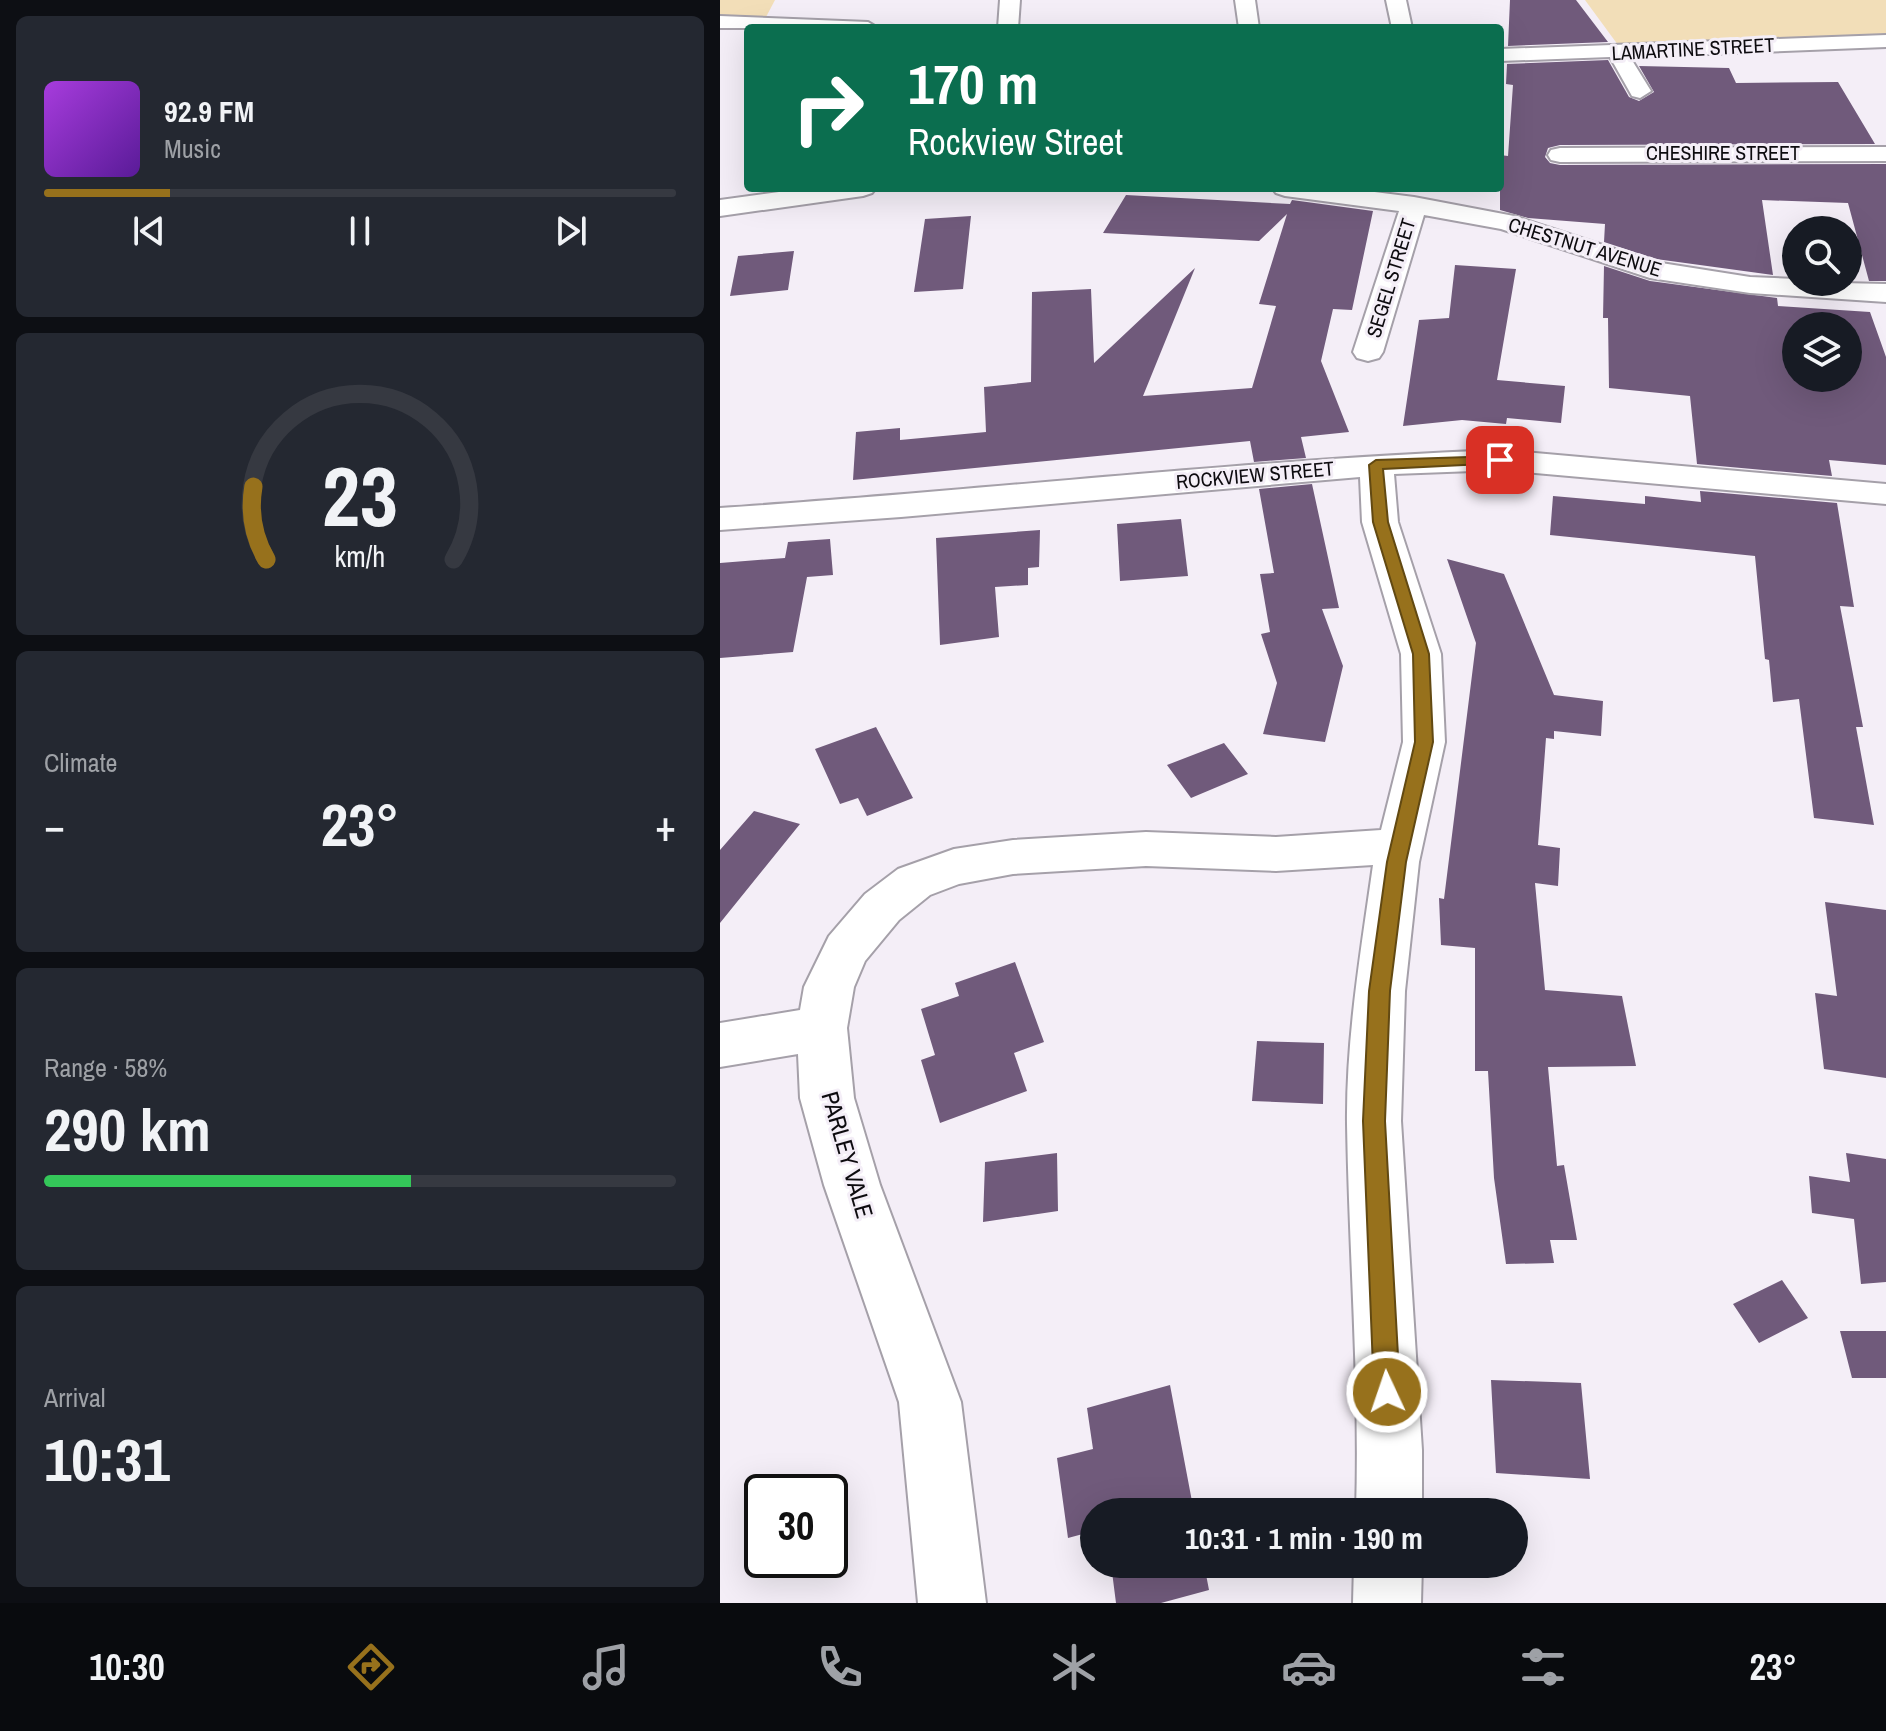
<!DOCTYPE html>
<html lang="en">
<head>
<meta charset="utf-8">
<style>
	body { margin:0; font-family:"Archivo Narrow",sans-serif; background:#242831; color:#f1f3f6; height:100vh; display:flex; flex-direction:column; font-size:30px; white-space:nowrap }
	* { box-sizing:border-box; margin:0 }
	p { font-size:26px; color:#9ea1a6 }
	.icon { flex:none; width:44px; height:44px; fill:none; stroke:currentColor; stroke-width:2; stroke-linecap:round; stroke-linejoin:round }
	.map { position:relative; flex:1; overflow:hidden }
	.side { display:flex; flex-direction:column; gap:16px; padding:16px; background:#0d0f14; width:720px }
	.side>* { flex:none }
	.top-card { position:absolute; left:24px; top:24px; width:760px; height:168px; border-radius:8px; box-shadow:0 8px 32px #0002; background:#0b6e4f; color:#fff; overflow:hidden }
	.tools { position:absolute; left:1062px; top:216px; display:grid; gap:16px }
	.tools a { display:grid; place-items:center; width:80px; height:80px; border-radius:50%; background:#171b24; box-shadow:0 8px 32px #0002; font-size:40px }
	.speed { position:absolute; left:24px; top:1474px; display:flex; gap:16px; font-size:40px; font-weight:700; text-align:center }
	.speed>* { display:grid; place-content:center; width:104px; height:104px; border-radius:50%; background:#171b24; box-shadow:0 8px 32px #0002; line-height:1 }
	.speed .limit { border:4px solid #111; border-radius:12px; background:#fff; color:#111 }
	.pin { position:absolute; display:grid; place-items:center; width:68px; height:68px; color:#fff; margin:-34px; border-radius:16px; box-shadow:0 4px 12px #0006 }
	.me { position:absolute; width:88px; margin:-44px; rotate:357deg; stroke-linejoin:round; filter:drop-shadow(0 0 6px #0008) }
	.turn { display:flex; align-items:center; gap:28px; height:168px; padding:0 32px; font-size:36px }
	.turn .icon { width:104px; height:104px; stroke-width:2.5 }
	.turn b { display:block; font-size:56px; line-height:68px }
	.big { font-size:60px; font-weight:700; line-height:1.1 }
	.side .tile { flex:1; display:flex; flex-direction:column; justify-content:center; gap:12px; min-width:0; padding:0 28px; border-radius:12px; background:#242831 }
	.side .dial { align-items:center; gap:0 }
	.dial svg { height:208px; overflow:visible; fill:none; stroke:#363941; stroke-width:7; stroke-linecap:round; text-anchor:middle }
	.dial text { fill:#f1f3f6; stroke:none }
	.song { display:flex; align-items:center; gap:24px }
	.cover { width:96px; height:96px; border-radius:12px; background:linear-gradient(135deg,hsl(280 70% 55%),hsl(270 70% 35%)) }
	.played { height:8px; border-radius:4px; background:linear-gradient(90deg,#97711c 20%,#363941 20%) }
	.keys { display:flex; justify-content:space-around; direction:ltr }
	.heat { display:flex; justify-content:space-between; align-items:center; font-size:44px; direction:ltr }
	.charge { height:12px; border-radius:6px; background:linear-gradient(90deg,#34c759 58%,#363941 0) }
	.trip { position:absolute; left:360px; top:1498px; width:448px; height:80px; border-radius:40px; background:#171b24; box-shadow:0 8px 32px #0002; font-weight:700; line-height:80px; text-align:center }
	.tabs { display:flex; height:128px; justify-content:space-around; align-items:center; background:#090b0e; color:#9ea1a6 }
	.tabs .icon { width:56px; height:56px }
	.tabs .on { color:#97711c }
	.tabs b { font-size:36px; color:#f1f3f6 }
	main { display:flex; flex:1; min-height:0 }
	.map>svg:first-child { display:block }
</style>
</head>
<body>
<main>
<section class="side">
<div class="tile">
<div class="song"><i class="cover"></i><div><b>92.9 FM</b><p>Music</p></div></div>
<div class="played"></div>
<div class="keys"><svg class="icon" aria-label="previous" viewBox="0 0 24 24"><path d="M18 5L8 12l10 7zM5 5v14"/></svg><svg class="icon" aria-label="pause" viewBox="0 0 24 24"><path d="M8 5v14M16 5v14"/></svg><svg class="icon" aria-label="next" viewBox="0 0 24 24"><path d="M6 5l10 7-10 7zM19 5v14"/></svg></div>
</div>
<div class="tile dial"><svg viewBox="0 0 100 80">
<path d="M14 69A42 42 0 1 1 86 69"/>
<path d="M14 69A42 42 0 0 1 9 41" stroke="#97711c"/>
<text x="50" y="56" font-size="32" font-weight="700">23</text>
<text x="50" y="72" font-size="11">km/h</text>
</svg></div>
<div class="tile"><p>Climate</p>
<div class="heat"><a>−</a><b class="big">23°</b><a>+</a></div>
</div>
<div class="tile"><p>Range · 58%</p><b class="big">290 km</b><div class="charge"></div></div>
<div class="tile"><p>Arrival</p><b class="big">10:31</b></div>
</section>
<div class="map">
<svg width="1166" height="1603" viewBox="0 0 1166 1603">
	<rect width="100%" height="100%" fill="#f4eef7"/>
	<path fill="#f2deb8" d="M0 0H55L46 17 0 15Z
		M865 0H1166V34L898 45Z"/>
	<path fill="#705a7b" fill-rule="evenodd" d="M790 0H856L888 42 788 46Z
		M888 60 909 97 919 101 934 92 919 66 1009 68 1016 83 1118 82 1155 144 840 145 828 148 825 157 830 163 840 165 1166 164V281H1149L1128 203 1042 200 1053 275 936 259 884 242 885 224 808 218 780 210V155L788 156 793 85 786 84 787 64Z
		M406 195 570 204 572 200 653 211 632 310 613 309 601 361 629 432 581 437 586 458 534 462 530 441 133 480 136 432 180 428V440L266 432 264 387 311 382 312 292 371 289 374 363 475 268 423 396 532 388 556 306 539 304 567 214 539 241 383 233Z
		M251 216 243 289 194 292 205 219Z
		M74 251 68 290 10 296 18 256Z
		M735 265 796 269 777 380 845 386 841 423 787 418 786 424 742 420 683 426 699 320 729 318Z
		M884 266 930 281 1057 298 1058 306 1150 312 1166 357V465L1109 460 1112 476 977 464 970 396 889 388 888 318H883ZM1076 326H1128V378H1076Z
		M592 484 619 608 602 609 623 666 605 742 543 734 557 683 541 634 550 632 540 574 554 573 539 489Z
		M980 491 1117 503 1134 607 1120 606 1143 727H1136L1154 825 1094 818 1079 699 1053 702 1049 660 1045 659 1035 556 830 535 833 496 925 504V496L981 502Z
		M461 519 468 576 400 581 397 524Z
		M320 530 319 567 308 568V585L275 587 279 637 220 645 216 538Z
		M110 539 113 575 87 577 73 652 0 658V563L65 558 68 542Z
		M727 559 784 574 834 695 883 701 881 736 834 731V739L826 738 818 845 840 848 838 886 815 883 825 990 902 996 916 1066 828 1067 837 1166 844 1165 857 1240H830L834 1263 786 1264 774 1178 768 1071H755V948L721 945 719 898 724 899 756 643Z
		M156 727 193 798 147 816 138 798 120 804 95 749Z
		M504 743 528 774 471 798 447 765Z
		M34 811 80 824 0 923V850Z
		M1105 902 1166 910V1078L1104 1069 1095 993 1117 996Z
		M295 962 324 1042 294 1053 307 1091 220 1123 201 1060 215 1055 201 1009 239 996 235 983Z
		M537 1041 604 1043 603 1104 532 1101Z
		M337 1153 338 1211 263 1222 265 1162Z
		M1126 1153 1166 1159V1282L1141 1284 1134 1219 1092 1213 1089 1176 1130 1182Z
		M1062 1280 1088 1318 1039 1343 1013 1304Z
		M1120 1331H1166V1378H1132Z
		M771 1380 861 1383 870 1479 776 1473Z
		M450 1385 474 1512H374V1531L348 1538 337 1458 373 1449 367 1408Z
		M391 1564H484L489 1590 441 1603H396Z"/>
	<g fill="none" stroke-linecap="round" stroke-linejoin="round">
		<defs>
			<path id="minor" d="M280 0H300L298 28H278Z
				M515 0H535L539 28H519Z
				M666 0H686L692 28H672Z
				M0 16 148 22 158 28H0Z
				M1166 35V47L910 57 931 91 920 98 912 96 890 57 780 61V49Z
				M1166 147V161L840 162 831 160 828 155 831 150 840 148Z
				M89 188H156L152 193 143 196 0 216V200Z
				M552 188H623L694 197 794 216 935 262 1030 277 1076 279V282L1166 284V302L1030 293 930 278 781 229 704 215 663 352 659 358 648 361 637 358 633 352 679 211 565 196 556 193Z
				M780 450 1166 484V504L780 470 674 474 678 522 721 654 725 742 699 862 685 991 681 1121 702 1450V1512H636C640 1383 629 1254 627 1124 626 1038 641 950 653 865L556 871 426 866 293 874 239 884 210 895 179 920 145 961 134 987 127 1028 134 1098 160 1185 241 1402 266 1603H198L179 1402 104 1185 80 1098 78 1054 0 1067V1023L80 1010 84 987 109 936 145 894 178 869 234 849 293 840 426 832 556 837 661 830 683 742 681 654 642 522 640 477 181 517 0 530V508C260 491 520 460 780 450Z
				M634 1564H702L701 1603H633Z"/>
		</defs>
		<use href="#minor" stroke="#a5a0a9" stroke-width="4"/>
		<use href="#minor" fill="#fff" fill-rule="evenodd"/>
	</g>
	<path fill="#97711c" stroke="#624912" stroke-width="2" d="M780 456 787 460 784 463 663 469 668 522 709 654 713 742 686 862 670 991 665 1121 680 1392 676 1401 667 1405 658 1401 654 1392 643 1121 649 991 667 862 695 742 693 654 653 522 649 465 656 460Z"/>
	<g text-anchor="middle" stroke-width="6" stroke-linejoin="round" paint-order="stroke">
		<g font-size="20" fill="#0d0b0f" stroke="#f4eef7">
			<text transform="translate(973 49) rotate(-3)" y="7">LAMARTINE STREET</text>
			<text x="1003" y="160">CHESHIRE STREET</text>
			<text transform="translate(865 247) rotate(17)" y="7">CHESTNUT AVENUE</text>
			<text transform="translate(671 278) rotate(-73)" y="7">SEGEL STREET</text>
			<text transform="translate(535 475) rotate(-5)" y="7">ROCKVIEW STREET</text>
		</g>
		<g font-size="24" fill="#0d0b0f" stroke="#f4eef7">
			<text transform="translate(127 1155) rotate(74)" y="8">PARLEY VALE</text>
		</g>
	</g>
</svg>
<div class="tools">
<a><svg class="icon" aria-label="search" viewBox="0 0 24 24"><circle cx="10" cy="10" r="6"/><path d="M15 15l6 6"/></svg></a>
<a><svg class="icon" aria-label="layers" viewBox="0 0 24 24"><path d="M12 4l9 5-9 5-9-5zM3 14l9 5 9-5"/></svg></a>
</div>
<div class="speed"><div class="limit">30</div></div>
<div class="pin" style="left:780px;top:460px;background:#d93025"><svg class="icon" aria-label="arrive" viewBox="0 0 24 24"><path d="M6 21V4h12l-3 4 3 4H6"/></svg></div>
<svg class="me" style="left:667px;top:1392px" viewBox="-20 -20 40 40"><circle r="17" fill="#97711c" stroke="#fff" stroke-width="3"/><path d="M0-11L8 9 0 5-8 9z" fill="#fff"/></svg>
<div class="trip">10:31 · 1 min · 190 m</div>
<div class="top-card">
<div class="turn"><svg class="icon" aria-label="right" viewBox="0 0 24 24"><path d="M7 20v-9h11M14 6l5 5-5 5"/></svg><div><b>170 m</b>Rockview Street</div></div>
</div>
</div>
</main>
<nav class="tabs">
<b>10:30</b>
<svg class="icon on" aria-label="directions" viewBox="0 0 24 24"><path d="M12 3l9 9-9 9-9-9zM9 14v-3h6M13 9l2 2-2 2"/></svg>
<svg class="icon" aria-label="music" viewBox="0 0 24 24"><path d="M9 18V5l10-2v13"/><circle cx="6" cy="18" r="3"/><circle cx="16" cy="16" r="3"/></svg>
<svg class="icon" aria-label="phone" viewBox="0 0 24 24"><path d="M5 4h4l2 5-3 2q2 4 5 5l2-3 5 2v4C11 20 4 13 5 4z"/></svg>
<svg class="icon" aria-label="climate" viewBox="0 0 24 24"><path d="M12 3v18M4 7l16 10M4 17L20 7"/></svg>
<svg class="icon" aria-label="car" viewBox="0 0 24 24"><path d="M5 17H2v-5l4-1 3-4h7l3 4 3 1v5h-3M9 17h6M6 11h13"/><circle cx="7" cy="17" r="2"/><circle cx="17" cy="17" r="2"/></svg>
<svg class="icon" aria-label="filters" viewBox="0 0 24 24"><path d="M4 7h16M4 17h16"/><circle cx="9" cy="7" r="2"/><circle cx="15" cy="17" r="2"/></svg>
<b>23°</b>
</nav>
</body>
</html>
